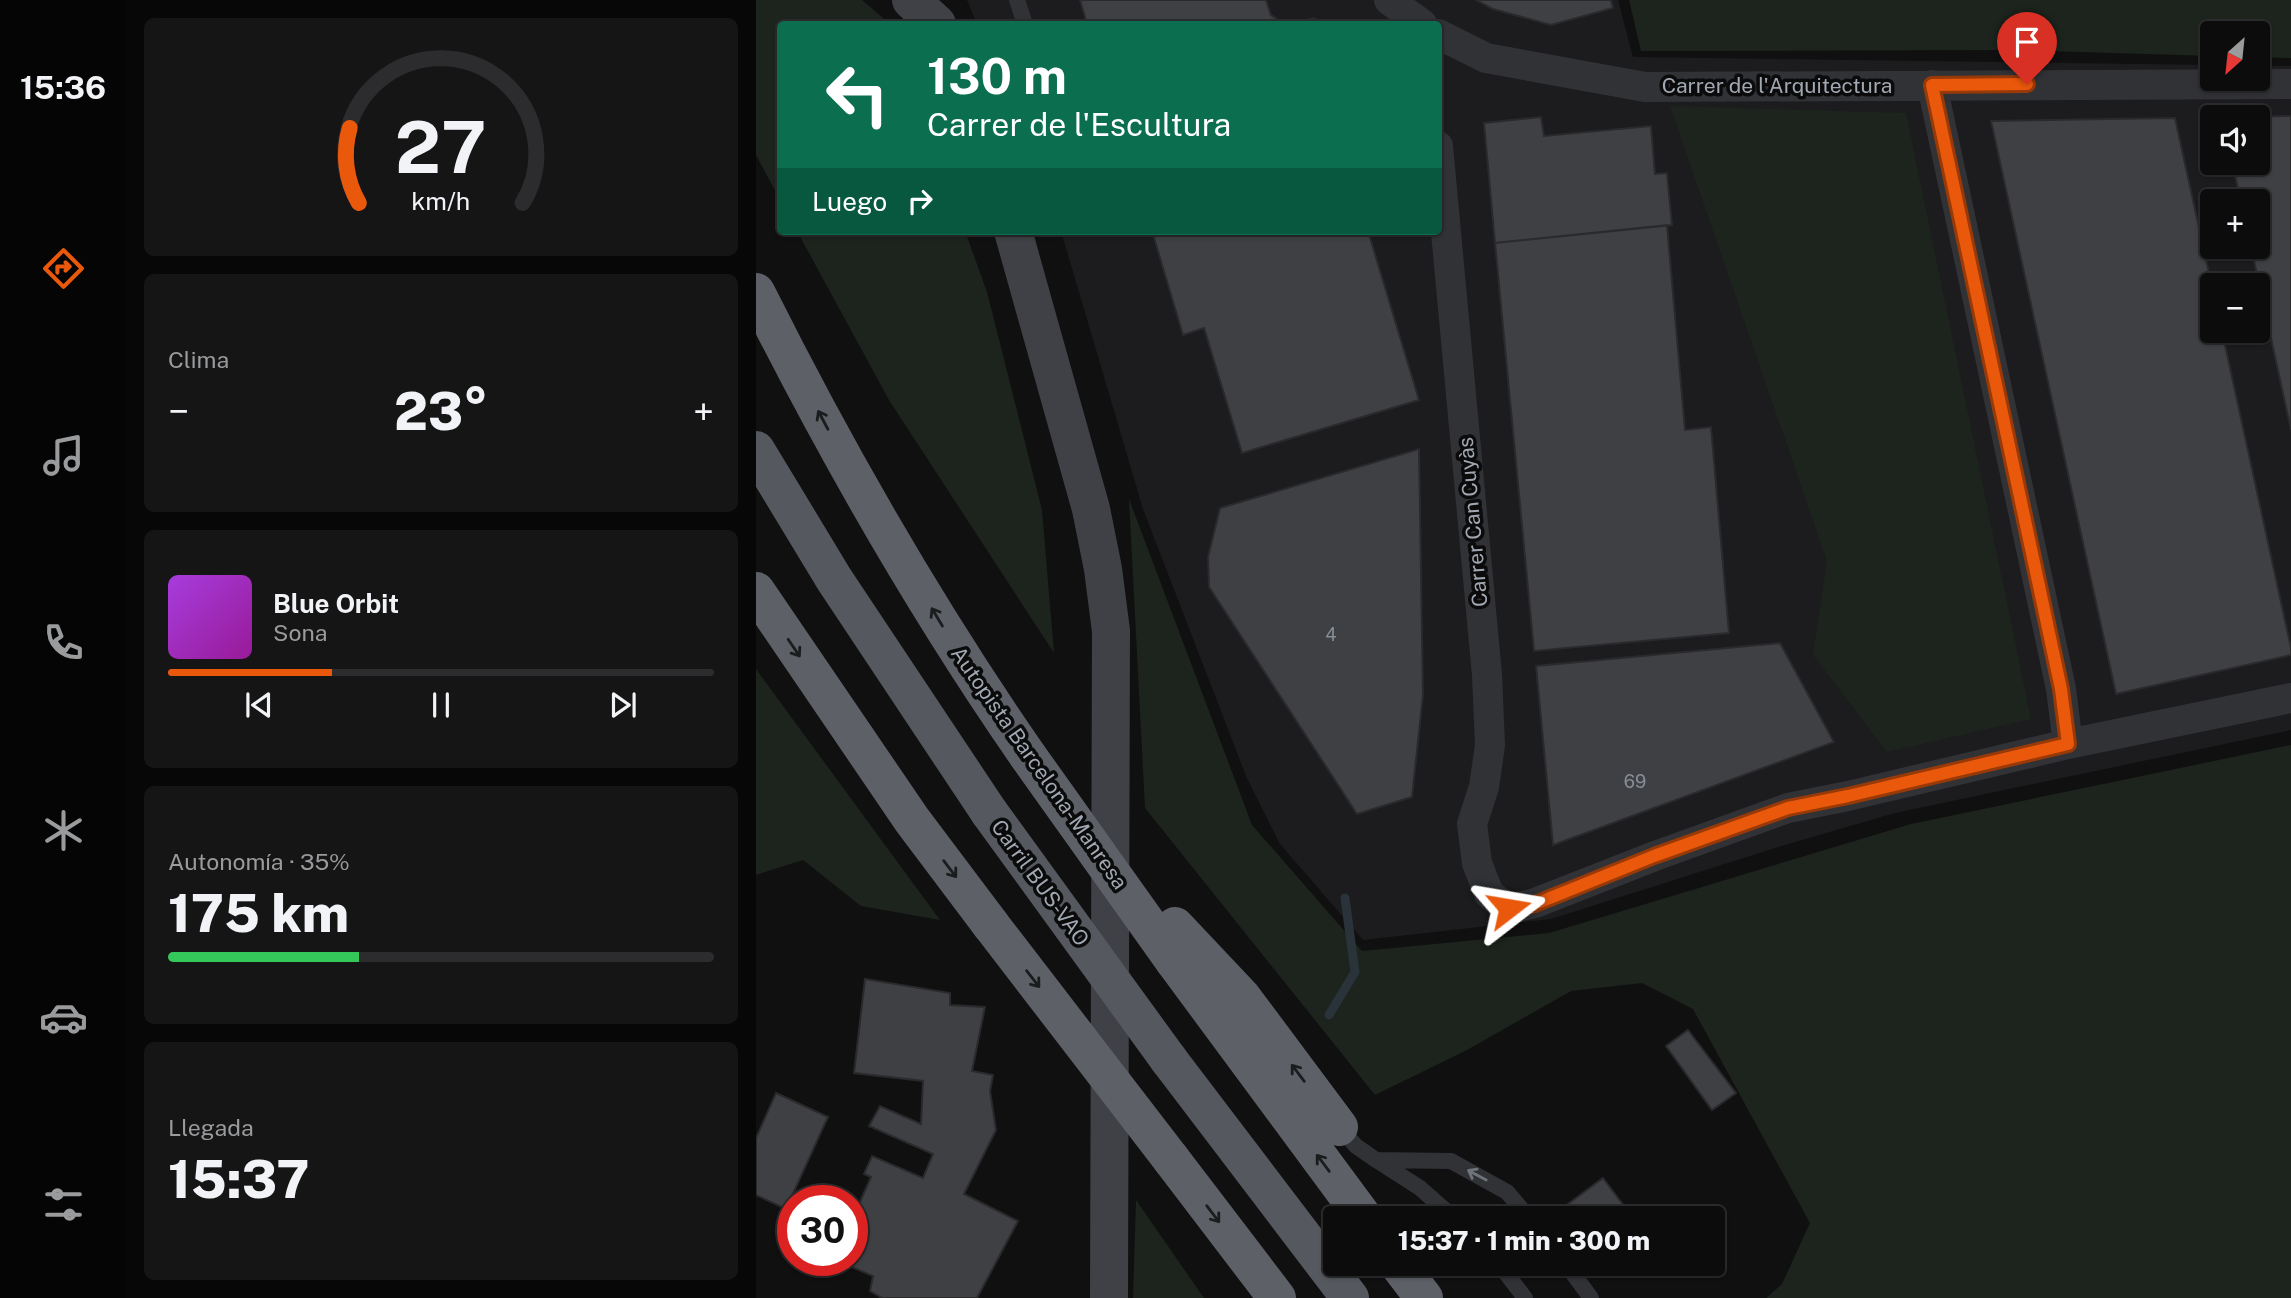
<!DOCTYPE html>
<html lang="es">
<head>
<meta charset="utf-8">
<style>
	body { margin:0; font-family:"Public Sans",sans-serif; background:#151516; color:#f1f3f6; height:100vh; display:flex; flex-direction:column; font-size:26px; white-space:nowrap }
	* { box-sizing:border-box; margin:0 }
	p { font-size:23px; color:#9a9b9d }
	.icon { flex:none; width:38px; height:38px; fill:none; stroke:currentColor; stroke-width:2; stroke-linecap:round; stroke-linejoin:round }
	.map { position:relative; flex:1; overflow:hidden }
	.sheet { display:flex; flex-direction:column; gap:18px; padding:18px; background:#070707; width:630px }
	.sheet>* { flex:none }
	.guide { position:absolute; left:21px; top:21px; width:665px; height:214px; border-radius:7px; box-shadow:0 2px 5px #0004,0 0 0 2px #2c2c2e; background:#0b6e4f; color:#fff; overflow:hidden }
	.needle { width:46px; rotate:207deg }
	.fabs { position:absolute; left:1444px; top:21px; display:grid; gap:14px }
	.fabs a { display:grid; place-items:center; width:70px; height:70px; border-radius:7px; background:#0c0c0d; box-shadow:0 2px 5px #0004,0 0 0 2px #2c2c2e; font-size:35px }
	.speed { position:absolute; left:21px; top:1185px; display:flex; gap:14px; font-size:35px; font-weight:700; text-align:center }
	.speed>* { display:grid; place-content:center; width:91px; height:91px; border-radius:50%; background:#0c0c0d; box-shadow:0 2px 5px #0004,0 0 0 2px #2c2c2e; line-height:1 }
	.speed .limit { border:10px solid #d22; background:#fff; color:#111 }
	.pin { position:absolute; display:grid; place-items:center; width:60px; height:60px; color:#fff; margin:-72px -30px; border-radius:50% 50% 50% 0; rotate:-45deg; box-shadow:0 0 7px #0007 }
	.pin .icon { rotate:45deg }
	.me { position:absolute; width:77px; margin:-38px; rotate:76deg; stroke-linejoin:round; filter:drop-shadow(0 0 5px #0008) }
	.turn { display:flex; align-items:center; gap:24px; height:147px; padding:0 35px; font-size:32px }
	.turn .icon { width:91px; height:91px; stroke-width:2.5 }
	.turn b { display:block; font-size:49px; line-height:60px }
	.then { display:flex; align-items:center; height:66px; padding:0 35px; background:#0003; gap:14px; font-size:26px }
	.big { font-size:52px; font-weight:800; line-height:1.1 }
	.sheet .card { flex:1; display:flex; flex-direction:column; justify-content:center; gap:10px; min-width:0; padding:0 24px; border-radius:10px; background:#151516 }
	.sheet .dial { align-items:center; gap:0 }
	.dial svg { height:182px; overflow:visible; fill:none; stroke:#2c2c2e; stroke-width:7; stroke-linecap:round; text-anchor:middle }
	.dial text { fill:#f1f3f6; stroke:none }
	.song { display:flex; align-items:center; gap:21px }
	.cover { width:84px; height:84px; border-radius:10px; background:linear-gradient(135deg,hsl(280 70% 55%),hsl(300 70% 35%)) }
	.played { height:7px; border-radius:4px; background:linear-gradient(90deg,#ea580c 30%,#2c2c2e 30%) }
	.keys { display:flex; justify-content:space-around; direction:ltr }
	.heat { display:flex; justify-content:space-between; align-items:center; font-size:38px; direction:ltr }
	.charge { height:10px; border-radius:5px; background:linear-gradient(90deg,#34c759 35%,#2c2c2e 0) }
	.trip { position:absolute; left:567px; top:1206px; width:402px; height:70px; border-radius:7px; background:#0c0c0d; box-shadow:0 2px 5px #0004,0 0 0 2px #2c2c2e; font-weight:800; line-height:70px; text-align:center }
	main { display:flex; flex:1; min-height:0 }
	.menu { display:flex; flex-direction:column; width:126px; justify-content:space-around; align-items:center; background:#050505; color:#9a9b9d }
	.menu .icon { width:49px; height:49px }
	.menu .current { color:#ea580c }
	.menu b { font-size:32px; color:#f1f3f6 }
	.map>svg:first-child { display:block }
</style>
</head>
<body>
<main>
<nav class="menu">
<b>15:36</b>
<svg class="icon current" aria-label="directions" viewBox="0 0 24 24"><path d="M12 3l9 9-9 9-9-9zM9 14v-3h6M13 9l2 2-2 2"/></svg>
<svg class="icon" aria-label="music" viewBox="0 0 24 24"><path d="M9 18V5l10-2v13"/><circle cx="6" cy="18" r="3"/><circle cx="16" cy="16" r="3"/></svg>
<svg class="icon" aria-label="phone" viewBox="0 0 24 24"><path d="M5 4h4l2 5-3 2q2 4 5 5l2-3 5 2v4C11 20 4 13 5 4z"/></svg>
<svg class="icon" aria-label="climate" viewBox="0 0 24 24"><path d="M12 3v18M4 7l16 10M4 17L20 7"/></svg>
<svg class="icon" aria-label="car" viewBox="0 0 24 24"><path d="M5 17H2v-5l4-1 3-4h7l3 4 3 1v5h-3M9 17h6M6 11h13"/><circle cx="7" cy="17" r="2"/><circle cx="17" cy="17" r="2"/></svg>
<svg class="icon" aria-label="filters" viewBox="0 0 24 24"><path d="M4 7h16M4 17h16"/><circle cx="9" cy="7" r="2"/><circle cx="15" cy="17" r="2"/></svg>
</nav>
<section class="sheet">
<div class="card dial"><svg viewBox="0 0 100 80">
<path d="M14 69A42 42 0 1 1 86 69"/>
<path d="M14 69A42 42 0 0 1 10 36" stroke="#ea580c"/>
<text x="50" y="56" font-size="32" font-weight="700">27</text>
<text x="50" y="72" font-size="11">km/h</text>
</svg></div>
<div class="card"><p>Clima</p>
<div class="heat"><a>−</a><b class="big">23°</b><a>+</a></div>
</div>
<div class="card">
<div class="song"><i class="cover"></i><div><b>Blue Orbit</b><p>Sona</p></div></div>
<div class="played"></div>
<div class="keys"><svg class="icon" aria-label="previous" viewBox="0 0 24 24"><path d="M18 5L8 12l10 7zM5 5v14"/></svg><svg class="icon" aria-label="pause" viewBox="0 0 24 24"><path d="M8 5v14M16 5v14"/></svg><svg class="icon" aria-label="next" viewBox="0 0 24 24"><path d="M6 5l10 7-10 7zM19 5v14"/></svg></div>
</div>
<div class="card"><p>Autonomía · 35%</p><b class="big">175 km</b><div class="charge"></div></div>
<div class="card"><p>Llegada</p><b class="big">15:37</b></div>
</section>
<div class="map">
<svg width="1535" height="1298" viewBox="0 0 1535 1298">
	<rect width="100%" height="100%" fill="#101011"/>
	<path fill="#1c1c1e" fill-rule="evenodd" d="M211 0H862L877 57 1456 65V79H1502V66H1535V730L1139 813 1029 845 795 919 607 940 524 844 490 776 387 509 305 231H682V24H221ZM1456 117H1502V163H1456ZM1456 201H1502V247H1456ZM1456 285H1502V331H1456Z"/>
	<path fill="#1c241d" d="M0 0H106L134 24H24V200L0 155Z
		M873 0H1535V58L1502 57V33H1456V56L1258 50 885 51Z
		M914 106 1150 113 1275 719 1131 752 1057 655 1071 561Z
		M41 231H209L231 292 286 510 298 653 133 400Z
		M373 499 496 825 606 951 793 933 1155 824 1535 745V1298H1010L1026 1284 1054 1223 937 1009 886 983 815 991 711 1050 619 1095 389 808Z
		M0 669 184 920 105 906 47 860 0 875Z
		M380 1200 448 1298H377Z"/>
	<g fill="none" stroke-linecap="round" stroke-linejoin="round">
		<path stroke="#2a3339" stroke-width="9" d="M573 1015 599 972 589 898"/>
	</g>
	<path fill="#3f4044" stroke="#2a2a2d" stroke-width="2" d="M324 0H510L515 15 529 24H331Z
		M720 0H855L857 8 795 25 737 9Z
		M558 18 568 24H536Z
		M1535 116V430L1495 247H1502V201H1485L1476 163H1502V117H1476Z
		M785 117 788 136 895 126 899 174 911 173 916 225 739 243 728 123Z
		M1419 118 1456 287V331H1466L1535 648V655L1360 694 1235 121Z
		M911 225 929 430 955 427 973 633 778 651 739 243Z
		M396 231H612L663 400 486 453 448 328 427 335Z
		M663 449 667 695 656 797 601 814 453 587 452 557 464 508Z
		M1024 643 1078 742 797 845 780 666Z
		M109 979 194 993V1005L229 1007 216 1071 237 1075 234 1091 240 1130 208 1194 262 1221 221 1298H126L114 1291 117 1276 79 1260H96V1220L115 1177 108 1174 116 1156 167 1178 177 1154 113 1126 124 1106 165 1124 167 1081 98 1073Z
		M932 1030 980 1093 956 1110 910 1046Z
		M20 1093 72 1117 30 1209 0 1195V1138Z
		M847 1178 877 1218H816L808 1207Z
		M844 1264H864L851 1273Z"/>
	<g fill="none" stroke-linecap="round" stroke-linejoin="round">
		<path stroke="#313236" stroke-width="16" d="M261 0 269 24
			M583 1127 600 1146 620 1160 695 1161 751 1192 773 1218
			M622 1161 664 1188 698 1218
			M743 1264 769 1298
			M810 1264 835 1298"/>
		<path stroke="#313236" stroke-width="30" d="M633 0 666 24
			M682 34 730 58 889 87 1535 84
			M1176 85 1305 689 1312 744
			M682 146 731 675 734 745 728 787 716 824 721 863 733 894 753 909 779 903 899 856 1032 808 1092 796 1312 744 1535 698"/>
		<path stroke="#3f4146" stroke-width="38" d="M155 0 181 24
			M257 231 335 509 347 569 355 631 353 1298"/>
		<path stroke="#55585e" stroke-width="38" d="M0 450 78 579 233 812
			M413 1060 594 1298"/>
		<path stroke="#5d6067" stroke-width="38" d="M0 292C80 452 170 609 272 756
			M0 591 156 820 235 925
			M419 926 486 997 583 1127
			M418 961 608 1218
			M415 1159 521 1298
			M642 1264 668 1298"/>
		<path stroke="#55585e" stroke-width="38" d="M233 812 413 1060"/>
		<path stroke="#5d6067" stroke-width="38" d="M272 756 418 961
			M235 925 415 1159"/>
	</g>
	<defs><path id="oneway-shaft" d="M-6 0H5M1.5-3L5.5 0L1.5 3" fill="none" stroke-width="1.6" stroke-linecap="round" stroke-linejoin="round" transform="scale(1.75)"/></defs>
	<g stroke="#1b1c1e">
		<use href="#oneway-shaft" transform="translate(67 420) rotate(-118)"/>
		<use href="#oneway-shaft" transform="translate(181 617) rotate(-121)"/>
		<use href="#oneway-shaft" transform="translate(38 648) rotate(56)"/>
		<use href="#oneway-shaft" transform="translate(194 869) rotate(53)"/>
		<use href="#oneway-shaft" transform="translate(277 979) rotate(52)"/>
		<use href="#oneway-shaft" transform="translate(542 1073) rotate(-127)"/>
		<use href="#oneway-shaft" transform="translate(567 1163) rotate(-127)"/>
		<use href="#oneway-shaft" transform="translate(457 1214) rotate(53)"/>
	</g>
	<use stroke="#6f737a" href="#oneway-shaft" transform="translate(721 1175) rotate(-152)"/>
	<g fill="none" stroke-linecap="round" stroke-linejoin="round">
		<defs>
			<path id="route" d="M753 908 779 904 898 856 1032 808 1092 796 1312 744 1305 689 1176 85 1271 84"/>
		</defs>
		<use href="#route" stroke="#983908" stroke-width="18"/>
		<use href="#route" stroke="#ea580c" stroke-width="12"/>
	</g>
	<g text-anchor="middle" stroke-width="7" stroke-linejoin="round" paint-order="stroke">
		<g font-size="18" fill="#888e96">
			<text x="575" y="641">4</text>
			<text x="879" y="788">69</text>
		</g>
		<g font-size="21" fill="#a1a8b2" stroke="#0b0b0c">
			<text x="1021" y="93">Carrer de l'Arquitectura</text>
			<text transform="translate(717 522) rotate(-95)" y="7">Carrer Can Cuyàs</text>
			<text transform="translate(283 768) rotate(55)" y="7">Autopista Barcelona-Manresa</text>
			<text transform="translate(284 883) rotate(54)" y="7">Carril BUS-VAO</text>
		</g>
	</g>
</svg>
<div class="fabs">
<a><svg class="needle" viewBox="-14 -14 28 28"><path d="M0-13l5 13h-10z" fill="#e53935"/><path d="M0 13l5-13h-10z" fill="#9a9b9d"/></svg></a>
<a><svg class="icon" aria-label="sound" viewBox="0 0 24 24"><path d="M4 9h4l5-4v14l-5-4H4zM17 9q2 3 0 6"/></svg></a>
<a>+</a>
<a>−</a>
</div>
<div class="speed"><div class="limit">30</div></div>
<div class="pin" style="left:1271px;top:84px;background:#d93025"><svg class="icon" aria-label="arrive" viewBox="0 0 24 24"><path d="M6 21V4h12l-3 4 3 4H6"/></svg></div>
<svg class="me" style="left:753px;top:908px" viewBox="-20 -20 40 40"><path d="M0-17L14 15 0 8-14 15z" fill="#ea580c" stroke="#fff" stroke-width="4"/></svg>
<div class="trip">15:37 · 1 min · 300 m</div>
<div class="guide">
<div class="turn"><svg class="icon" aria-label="left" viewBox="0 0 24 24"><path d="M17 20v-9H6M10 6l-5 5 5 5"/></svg><div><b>130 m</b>Carrer de l'Escultura</div></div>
<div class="then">Luego<svg class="icon" aria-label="right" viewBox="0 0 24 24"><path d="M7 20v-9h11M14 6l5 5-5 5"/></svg></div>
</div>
</div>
</main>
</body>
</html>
